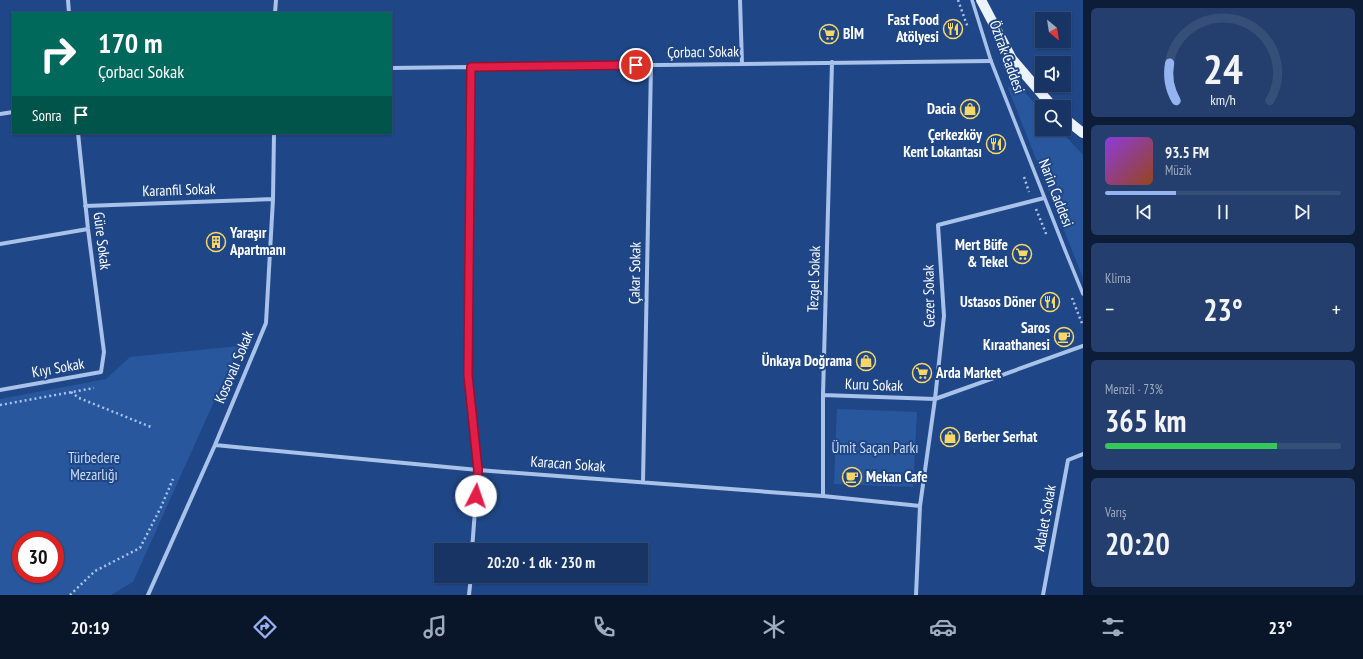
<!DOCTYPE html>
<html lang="tr">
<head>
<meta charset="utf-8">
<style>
	body { margin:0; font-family:"PT Sans Narrow",sans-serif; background:#243f6d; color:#f1f3f6; height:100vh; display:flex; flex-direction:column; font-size:15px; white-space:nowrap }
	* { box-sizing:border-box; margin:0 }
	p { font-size:13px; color:#9eaabf }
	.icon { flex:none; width:22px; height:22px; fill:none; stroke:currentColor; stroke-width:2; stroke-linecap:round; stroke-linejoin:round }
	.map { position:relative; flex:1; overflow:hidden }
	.drawer { display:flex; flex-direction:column; gap:8px; padding:8px; background:#0d1d37; width:280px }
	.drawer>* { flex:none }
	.hud { position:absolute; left:12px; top:12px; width:380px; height:122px; border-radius:0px; box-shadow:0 1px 3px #0004,0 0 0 1px #364f78; background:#00695c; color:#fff; overflow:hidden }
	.needle { width:26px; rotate:150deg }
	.controls { position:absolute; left:1035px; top:12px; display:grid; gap:8px }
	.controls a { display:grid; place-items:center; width:36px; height:36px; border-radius:0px; background:#173464; box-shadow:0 1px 3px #0004,0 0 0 1px #364f78; font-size:20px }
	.speed { position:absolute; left:12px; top:531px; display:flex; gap:8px; font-size:20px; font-weight:700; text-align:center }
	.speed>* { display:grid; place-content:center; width:52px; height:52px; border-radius:50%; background:#173464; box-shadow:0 1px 3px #0004,0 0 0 1px #364f78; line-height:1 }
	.speed .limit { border:6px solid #d22; background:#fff; color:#111 }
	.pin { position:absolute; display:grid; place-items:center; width:34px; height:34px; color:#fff; margin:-17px; border:2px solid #fff; border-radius:50%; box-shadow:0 1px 4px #0007 }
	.me { position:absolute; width:44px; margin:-22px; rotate:4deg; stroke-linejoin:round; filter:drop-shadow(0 0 3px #0008) }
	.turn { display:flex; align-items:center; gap:14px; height:84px; padding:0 20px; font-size:18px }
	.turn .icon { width:52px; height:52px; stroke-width:2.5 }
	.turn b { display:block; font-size:28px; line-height:34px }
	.then { display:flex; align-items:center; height:38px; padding:0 20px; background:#0003; gap:8px; font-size:15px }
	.big { font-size:30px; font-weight:700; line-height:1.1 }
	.drawer .tile { flex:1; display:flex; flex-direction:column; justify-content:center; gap:6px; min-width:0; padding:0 14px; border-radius:6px; background:#243f6d }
	.drawer .dial { align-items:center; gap:0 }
	.dial svg { height:104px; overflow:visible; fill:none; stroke:#364f78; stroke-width:7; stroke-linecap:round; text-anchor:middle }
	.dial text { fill:#f1f3f6; stroke:none }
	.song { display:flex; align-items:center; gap:12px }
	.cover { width:48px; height:48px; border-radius:6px; background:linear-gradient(135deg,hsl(270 70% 55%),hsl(20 70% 35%)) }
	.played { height:4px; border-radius:2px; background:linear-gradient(90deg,#95b2f1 30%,#364f78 30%) }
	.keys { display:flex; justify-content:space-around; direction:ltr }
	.heat { display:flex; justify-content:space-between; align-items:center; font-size:22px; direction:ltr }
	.charge { height:6px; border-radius:3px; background:linear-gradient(90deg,#34c759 73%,#364f78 0) }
	.trip { position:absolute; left:434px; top:543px; width:214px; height:40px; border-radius:0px; background:#173464; box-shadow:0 1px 3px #0004,0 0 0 1px #364f78; font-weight:700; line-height:40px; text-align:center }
	.tab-bar { display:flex; height:64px; justify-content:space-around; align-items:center; background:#091528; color:#9eaabf }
	.tab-bar .icon { width:28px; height:28px }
	.tab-bar .active { color:#95b2f1 }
	.tab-bar b { font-size:18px; color:#f1f3f6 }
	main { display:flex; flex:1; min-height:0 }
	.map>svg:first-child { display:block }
</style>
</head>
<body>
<main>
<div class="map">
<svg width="1083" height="595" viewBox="0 0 1083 595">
	<rect width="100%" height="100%" fill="#1f4686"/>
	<path fill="#29579e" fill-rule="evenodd" d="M1016 83 1042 111V129H1059L1083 155V278L1008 88Z
		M239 346 133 582 111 595H0V399L106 379 130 357ZM21 540H55V574H21Z
		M837 409 917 412 913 487 834 484Z"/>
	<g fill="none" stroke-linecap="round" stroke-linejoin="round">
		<path stroke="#a8c2ea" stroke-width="2.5" stroke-dasharray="2 3" stroke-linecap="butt" d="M958 0 968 28
			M1024 177 1029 192
			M1036 209 1047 236
			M1072 298 1083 326
			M71 392 79 398 151 427
			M0 405 94 388
			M70 595 95 571 140 548 161 507 173 479"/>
		<path stroke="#a8c2ea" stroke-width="3.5" d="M972 0 991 61 1065 250 1083 294"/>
		<path stroke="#a8c2ea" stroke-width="4" d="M68 0 69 13
			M740 0 742 64
			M275 13 276 0
			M471 67 468 375 478 470 472 550
			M391 68 991 61
			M0 114 13 112
			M85 206 273 199
			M0 244 88 229
			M0 390 101 372 104 352 88 229 78 133
			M823 395 935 399 1083 346
			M215 445 478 470 823 496 920 506
			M643 482 651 65
			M823 496V395L832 62
			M148 595 215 445 266 323 273 199 274 133
			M469 595 471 576
			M916 595 920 506 935 399 944 316 938 225 1044 198
			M1043 595 1068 460 1083 454"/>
		<path stroke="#ecf2fe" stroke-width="10" d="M981 0 1012 59 1053 107
			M1064 118 1083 133"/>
	</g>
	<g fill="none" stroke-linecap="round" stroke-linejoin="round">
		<defs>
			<path id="route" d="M476 496 478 470 468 375 471 67 636 65"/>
		</defs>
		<use href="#route" stroke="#92132f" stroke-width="10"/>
		<use href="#route" stroke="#e11d48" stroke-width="7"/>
	</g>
	<defs>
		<symbol id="restaurant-ring" viewBox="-11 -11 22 22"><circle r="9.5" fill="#1f4686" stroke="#f8d767" stroke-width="1.5"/><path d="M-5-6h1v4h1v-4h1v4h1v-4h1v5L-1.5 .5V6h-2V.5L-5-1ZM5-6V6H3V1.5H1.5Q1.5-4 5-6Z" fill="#f8d767"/></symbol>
		<symbol id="supermarket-ring" viewBox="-11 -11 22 22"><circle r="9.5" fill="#1f4686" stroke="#f8d767" stroke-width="1.5"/><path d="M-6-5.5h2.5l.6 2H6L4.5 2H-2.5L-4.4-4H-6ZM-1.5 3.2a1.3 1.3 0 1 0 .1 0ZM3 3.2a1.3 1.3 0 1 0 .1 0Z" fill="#f8d767"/></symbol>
		<symbol id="shop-ring" viewBox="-11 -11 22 22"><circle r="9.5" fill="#1f4686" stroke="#f8d767" stroke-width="1.5"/><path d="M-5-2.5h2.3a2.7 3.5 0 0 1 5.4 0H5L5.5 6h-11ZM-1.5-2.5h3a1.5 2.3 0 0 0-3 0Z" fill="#f8d767"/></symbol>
		<symbol id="building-ring" viewBox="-11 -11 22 22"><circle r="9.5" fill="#1f4686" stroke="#f8d767" stroke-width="1.5"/><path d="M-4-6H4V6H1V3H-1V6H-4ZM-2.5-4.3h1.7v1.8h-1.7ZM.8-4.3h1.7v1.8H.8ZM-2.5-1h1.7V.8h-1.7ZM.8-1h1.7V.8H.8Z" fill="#f8d767"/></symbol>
		<symbol id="cafe-ring" viewBox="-11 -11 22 22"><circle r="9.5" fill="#1f4686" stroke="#f8d767" stroke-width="1.5"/><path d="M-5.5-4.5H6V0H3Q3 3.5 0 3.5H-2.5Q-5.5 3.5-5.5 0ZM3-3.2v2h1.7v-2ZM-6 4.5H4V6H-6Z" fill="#f8d767"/></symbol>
	</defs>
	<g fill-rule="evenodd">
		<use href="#restaurant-ring" x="942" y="18" width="22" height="22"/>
		<use href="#supermarket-ring" x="818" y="23" width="22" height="22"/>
		<use href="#shop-ring" x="959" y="98" width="22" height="22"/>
		<use href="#restaurant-ring" x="985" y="133" width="22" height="22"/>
		<use href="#building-ring" x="205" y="231" width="22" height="22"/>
		<use href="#supermarket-ring" x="1011" y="243" width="22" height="22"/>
		<use href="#restaurant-ring" x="1039" y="291" width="22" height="22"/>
		<use href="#cafe-ring" x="1053" y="326" width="22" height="22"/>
		<use href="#shop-ring" x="855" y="350" width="22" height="22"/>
		<use href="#supermarket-ring" x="911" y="362" width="22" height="22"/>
		<use href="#shop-ring" x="939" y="426" width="22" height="22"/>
		<use href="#cafe-ring" x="841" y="466" width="22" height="22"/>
	</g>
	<g text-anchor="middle" stroke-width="4" stroke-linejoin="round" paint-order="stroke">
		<g font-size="15" font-weight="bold" fill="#fff" stroke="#1f4686" text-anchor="end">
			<text x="939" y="25">Fast Food<tspan x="939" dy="17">Atölyesi</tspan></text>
			<text x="843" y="39" text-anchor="start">BİM</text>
			<text x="956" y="114">Dacia</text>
			<text x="982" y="140">Çerkezköy<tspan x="982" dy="17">Kent Lokantası</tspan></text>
			<text x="230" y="238" text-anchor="start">Yaraşır<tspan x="230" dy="17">Apartmanı</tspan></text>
			<text x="1008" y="250">Mert Büfe<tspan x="1008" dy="17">&amp; Tekel</tspan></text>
			<text x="1036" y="307">Ustasos Döner</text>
			<text x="1050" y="333">Saros<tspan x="1050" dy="17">Kıraathanesi</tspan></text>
			<text x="852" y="366">Ünkaya Doğrama</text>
			<text x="936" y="378" text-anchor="start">Arda Market</text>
			<text x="964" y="442" text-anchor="start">Berber Serhat</text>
			<text x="866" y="482" text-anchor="start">Mekan Cafe</text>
		</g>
		<g font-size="15" fill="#fff" stroke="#1f4686">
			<text transform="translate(703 52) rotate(-1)" y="5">Çorbacı Sokak</text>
			<text transform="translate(1007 57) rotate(70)" y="5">Öztrak Caddesi</text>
			<text transform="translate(179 190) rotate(-2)" y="5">Karanfil Sokak</text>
			<text transform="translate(1056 193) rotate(69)" y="5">Narin Caddesi</text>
			<text transform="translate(102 241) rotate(83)" y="5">Güre Sokak</text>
			<text transform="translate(635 273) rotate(-89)" y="5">Çakar Sokak</text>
			<text transform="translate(814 279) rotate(-88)" y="5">Tezgel Sokak</text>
			<text transform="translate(929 296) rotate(-91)" y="5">Gezer Sokak</text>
			<text transform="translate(234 367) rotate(-67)" y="5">Kosovalı Sokak</text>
			<text transform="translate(58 368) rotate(-10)" y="5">Kıyı Sokak</text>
			<text transform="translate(874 385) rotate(2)" y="5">Kuru Sokak</text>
			<text transform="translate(568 464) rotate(4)" y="5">Karacan Sokak</text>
			<text transform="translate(1045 518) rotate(-80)" y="5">Adalet Sokak</text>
		</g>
		<g font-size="15" fill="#ccddf7" stroke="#1f4686">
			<text x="875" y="453">Ümit Saçan Parkı</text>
			<text x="94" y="463">Türbedere<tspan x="94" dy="17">Mezarlığı</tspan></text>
		</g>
	</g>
</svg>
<div class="controls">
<a><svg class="needle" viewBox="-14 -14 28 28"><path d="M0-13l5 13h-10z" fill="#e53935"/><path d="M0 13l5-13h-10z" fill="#9eaabf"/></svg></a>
<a><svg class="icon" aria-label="sound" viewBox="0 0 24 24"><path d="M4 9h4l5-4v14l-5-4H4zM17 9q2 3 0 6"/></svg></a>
<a><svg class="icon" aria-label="search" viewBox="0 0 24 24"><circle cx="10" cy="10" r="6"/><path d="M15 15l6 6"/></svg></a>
</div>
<div class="speed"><div class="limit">30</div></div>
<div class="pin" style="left:636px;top:65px;background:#d93025"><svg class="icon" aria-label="arrive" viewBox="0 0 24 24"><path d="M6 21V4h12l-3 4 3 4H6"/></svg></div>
<svg class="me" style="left:476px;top:496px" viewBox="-20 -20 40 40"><circle r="19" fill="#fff"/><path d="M0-13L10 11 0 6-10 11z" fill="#e11d48"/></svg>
<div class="trip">20:20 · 1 dk · 230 m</div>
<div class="hud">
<div class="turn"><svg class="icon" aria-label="right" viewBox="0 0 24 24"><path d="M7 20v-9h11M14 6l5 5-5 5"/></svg><div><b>170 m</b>Çorbacı Sokak</div></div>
<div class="then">Sonra<svg class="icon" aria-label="arrive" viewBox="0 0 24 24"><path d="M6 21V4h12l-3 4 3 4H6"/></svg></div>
</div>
</div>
<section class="drawer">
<div class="tile dial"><svg viewBox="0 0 100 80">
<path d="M14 69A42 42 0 1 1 86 69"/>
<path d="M14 69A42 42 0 0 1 9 40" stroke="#95b2f1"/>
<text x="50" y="56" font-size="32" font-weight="700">24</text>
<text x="50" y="72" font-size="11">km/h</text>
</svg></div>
<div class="tile">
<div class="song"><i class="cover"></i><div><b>93.5 FM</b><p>Müzik</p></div></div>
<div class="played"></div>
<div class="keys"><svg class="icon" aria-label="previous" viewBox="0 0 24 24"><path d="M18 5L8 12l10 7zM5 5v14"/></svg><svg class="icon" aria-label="pause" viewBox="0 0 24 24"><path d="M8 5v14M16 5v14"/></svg><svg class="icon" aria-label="next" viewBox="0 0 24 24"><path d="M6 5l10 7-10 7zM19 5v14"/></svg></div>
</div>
<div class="tile"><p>Klima</p>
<div class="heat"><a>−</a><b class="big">23°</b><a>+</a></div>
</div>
<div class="tile"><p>Menzil · 73%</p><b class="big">365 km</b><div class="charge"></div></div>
<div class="tile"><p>Varış</p><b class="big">20:20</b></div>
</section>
</main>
<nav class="tab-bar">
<b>20:19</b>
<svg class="icon active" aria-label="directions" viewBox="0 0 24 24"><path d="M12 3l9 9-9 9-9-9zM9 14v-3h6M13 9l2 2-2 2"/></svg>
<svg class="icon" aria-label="music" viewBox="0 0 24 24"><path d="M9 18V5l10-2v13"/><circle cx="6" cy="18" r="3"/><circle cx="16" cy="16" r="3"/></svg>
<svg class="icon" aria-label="phone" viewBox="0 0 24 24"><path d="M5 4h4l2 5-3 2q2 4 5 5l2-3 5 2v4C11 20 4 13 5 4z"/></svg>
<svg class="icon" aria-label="climate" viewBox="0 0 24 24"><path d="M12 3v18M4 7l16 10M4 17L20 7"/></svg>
<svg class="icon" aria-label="car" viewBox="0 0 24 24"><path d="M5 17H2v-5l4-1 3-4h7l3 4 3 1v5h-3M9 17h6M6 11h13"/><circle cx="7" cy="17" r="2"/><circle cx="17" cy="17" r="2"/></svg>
<svg class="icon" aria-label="filters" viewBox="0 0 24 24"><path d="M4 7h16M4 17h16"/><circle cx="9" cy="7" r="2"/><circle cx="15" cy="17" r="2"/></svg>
<b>23°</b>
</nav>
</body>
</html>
